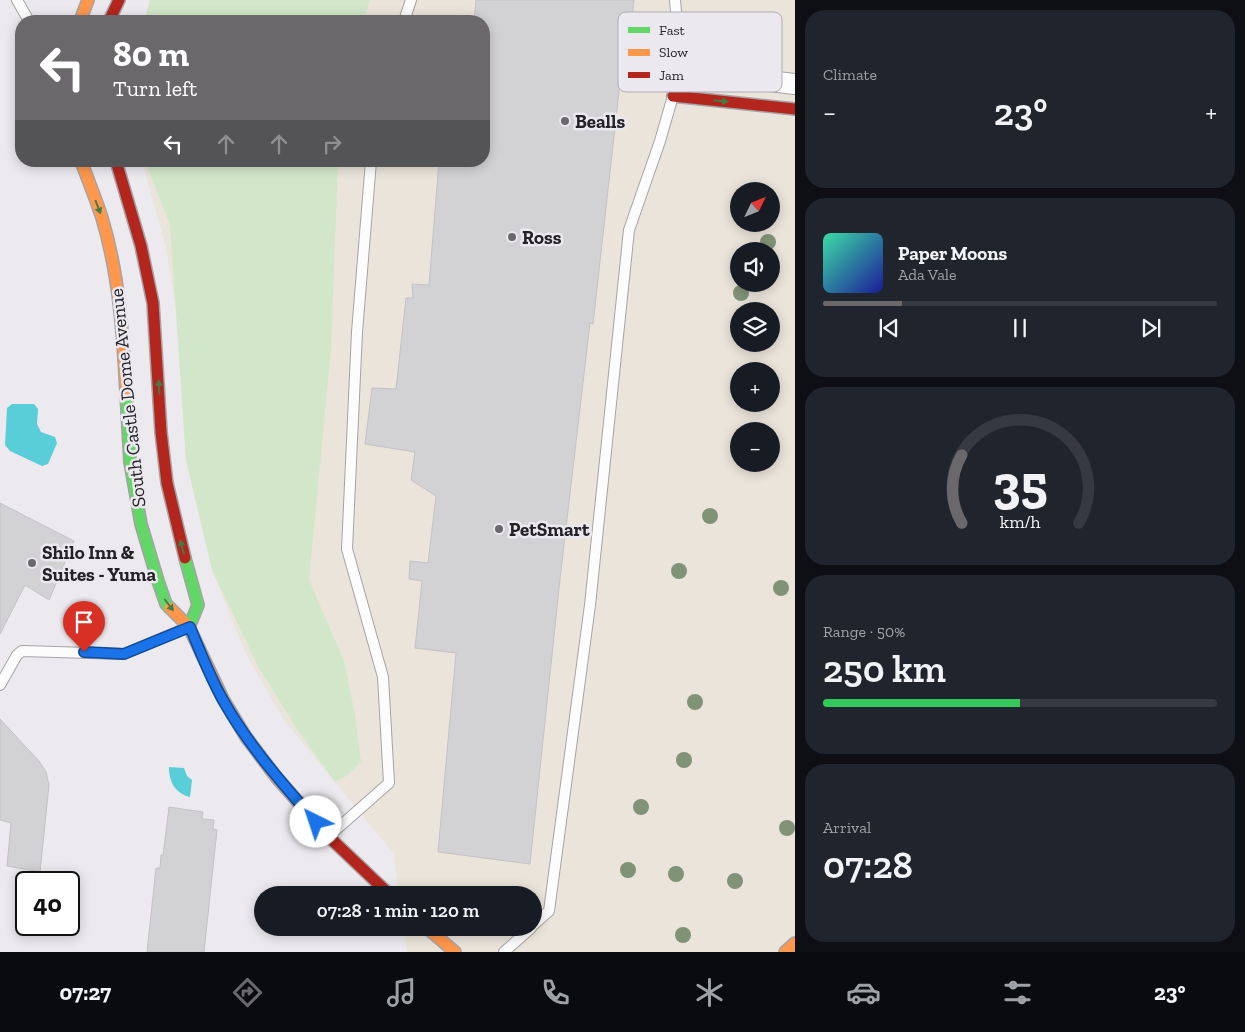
<!DOCTYPE html>
<html lang="en">
<head>
<meta charset="utf-8">
<style>
	body { margin:0; font-family:"Zilla Slab",serif; background:#20242c; color:#f1f3f6; height:100vh; display:flex; flex-direction:column; font-size:19px; white-space:nowrap }
	* { box-sizing:border-box; margin:0 }
	p { font-size:16px; color:#9ea1a6 }
	.icon { flex:none; width:28px; height:28px; fill:none; stroke:currentColor; stroke-width:2; stroke-linecap:round; stroke-linejoin:round }
	.map { position:relative; flex:1; overflow:hidden }
	.sheet { display:flex; flex-direction:column; gap:10px; padding:10px; background:#0d0f14; width:450px }
	.sheet>* { flex:none }
	.top-card { position:absolute; left:15px; top:15px; width:475px; height:152px; border-radius:20px; box-shadow:0 2px 12px #0003; background:#6a686b; color:#fff; overflow:hidden }
	.needle { width:32px; rotate:47deg }
	.buttons { position:absolute; left:730px; top:182px; display:grid; gap:10px }
	.buttons a { display:grid; place-items:center; width:50px; height:50px; border-radius:50%; background:#171b24; box-shadow:0 2px 12px #0003; font-size:25px }
	.speed { position:absolute; left:15px; top:871px; display:flex; gap:10px; font-size:25px; font-weight:700; text-align:center }
	.speed>* { display:grid; place-content:center; width:65px; height:65px; border-radius:50%; background:#171b24; box-shadow:0 2px 12px #0003; line-height:1 }
	.speed .limit { border:2px solid #111; border-radius:8px; background:#fff; color:#111 }
	.pin { position:absolute; display:grid; place-items:center; width:42px; height:42px; color:#fff; margin:-51px -21px; border-radius:50% 50% 50% 0; rotate:-45deg; box-shadow:0 0 5px #0007 }
	.pin .icon { rotate:45deg }
	.me { position:absolute; width:55px; margin:-28px; rotate:319deg; stroke-linejoin:round; filter:drop-shadow(0 0 4px #0008) }
	.turn { display:flex; align-items:center; gap:18px; height:105px; padding:0 15px; font-size:22px }
	.turn .icon { width:65px; height:65px; stroke-width:2.5 }
	.turn b { display:block; font-size:35px; line-height:42px }
	.lanes { display:flex; align-items:center; height:48px; padding:0 15px; background:#0003; justify-content:center; gap:25px; direction:ltr }
	.lanes .off { opacity:.35 }
	.big { font-size:38px; font-weight:600; line-height:1.1 }
	.sheet .card { flex:1; display:flex; flex-direction:column; justify-content:center; gap:8px; min-width:0; padding:0 18px; border-radius:20px; background:#20242c }
	.sheet .dial { align-items:center; gap:0 }
	.dial svg { height:130px; overflow:visible; fill:none; stroke:#363941; stroke-width:7; stroke-linecap:round; text-anchor:middle }
	.dial text { fill:#f1f3f6; stroke:none }
	.song { display:flex; align-items:center; gap:15px }
	.cover { width:60px; height:60px; border-radius:8px; background:linear-gradient(135deg,hsl(160 70% 55%),hsl(240 70% 35%)) }
	.played { height:5px; border-radius:2px; background:linear-gradient(90deg,#6a686b 20%,#363941 20%) }
	.keys { display:flex; justify-content:space-around; direction:ltr }
	.heat { display:flex; justify-content:space-between; align-items:center; font-size:28px; direction:ltr }
	.charge { height:8px; border-radius:4px; background:linear-gradient(90deg,#34c759 50%,#363941 0) }
	.trip { position:absolute; left:254px; top:886px; width:288px; height:50px; border-radius:25px; background:#171b24; box-shadow:0 2px 12px #0003; font-weight:600; line-height:50px; text-align:center }
	.dock { display:flex; height:80px; justify-content:space-around; align-items:center; background:#090b0e; color:#9ea1a6 }
	.dock .icon { width:35px; height:35px }
	.dock .active { color:#6a686b }
	.dock b { font-size:22px; color:#f1f3f6 }
	main { display:flex; flex:1; min-height:0 }
	.map>svg:first-child { display:block }
</style>
</head>
<body>
<main>
<div class="map">
<svg width="795" height="952" viewBox="0 0 795 952">
	<rect width="100%" height="100%" fill="#eceaee"/>
	<path fill="#eae4da" fill-rule="evenodd" d="M150 0H795V952H407L404 928H532V895H399L394 854 283 719 246 654 212 570 186 460 178 324 166 248 142 161H484V21H145ZM739 191H771V224H739ZM739 251H771V284H739ZM739 311H771V344H739ZM739 371H771V404H739ZM739 431H771V464H739Z"/>
	<path fill="#d2e7c9" d="M150 0H370L364 21H144Z
		M145 161H338L331 349 309 580 344 661 355 715 361 762 348 775 335 782 297 729 259 668 212 570 186 460 170 225Z"/>
	<path fill="#59ced8" d="M12 404H34L38 409 37 424 41 432 55 437 57 443 48 464 42 466 10 451 5 445 7 408Z
		M169 767 184 768 187 776 192 780 190 797C175 793 169 782 169 767Z"/>
	<path fill="#d2d1d4" stroke="#c4c2c5" d="M476 0H634L626 74H621L593 324 590 323 560 579 530 864 438 852 456 653 415 648 422 581 409 579 410 561 428 563 436 496 411 480 415 452 365 444 372 388 396 389 406 298H413L412 284 429 285 439 161H484V21H474Z
		M0 503 74 541 49 600 25 585 0 634Z
		M0 719 39 761 46 772 49 785 40 872 7 866 11 823 0 820Z
		M169 807 203 812 202 819 214 820 213 829 217 830 204 952H147L156 868H160L161 855H163Z"/>
	<g fill="none" stroke-linecap="round" stroke-linejoin="round">
		<defs>
			<path id="lane" d="M17 0 29 21
				M404 21 411 0
				M0 685 17 655 22 651 124 654 186 628
				M330 835 389 783 383 677 347 549 357 332 371 161
				M532 926 549 911 590 605 629 230 660 141 673 96 676 70 677 23 675 0
				M504 952 531 928"/>
			<path id="street" d="M676 70 795 84"/>
			<path id="fast" d="M126 392 130 462 141 524 158 581 166 604 170 608
				M185 558 198 605 189 627"/>
			<path id="slow" d="M80 21 88 0
				M81 161C88 180 96 199 102 218 119 274 123 334 126 392
				M170 608 189 627 223 699 246 737 277 778 329 837
				M427 928 455 952
				M785 952 795 943"/>
			<path id="jam" d="M109 21 119 0
				M673 96 795 109
				M116 161 141 246 153 303 161 432 167 483 185 558
				M329 837 390 895"/>
		</defs>
		<use href="#lane" stroke="#a5a3a6" stroke-width="12"/>
		<use href="#street" stroke="#a5a3a6" stroke-width="22"/>
		<use href="#fast" stroke="#a5a3a6" stroke-width="14"/>
		<use href="#slow" stroke="#a5a3a6" stroke-width="14"/>
		<use href="#jam" stroke="#a5a3a6" stroke-width="14"/>
		<use href="#lane" stroke="#fcfcfc" stroke-width="10"/>
		<use href="#street" stroke="#fcfcfc" stroke-width="20"/>
		<use href="#fast" stroke="#63d668" stroke-width="11"/>
		<use href="#slow" stroke="#ff974d" stroke-width="11"/>
		<use href="#jam" stroke="#b3261e" stroke-width="11"/>
	</g>
	<g fill="#819377">
		<circle cx="768" cy="242" r="8"/>
		<circle cx="741" cy="293" r="8"/>
		<circle cx="710" cy="516" r="8"/>
		<circle cx="679" cy="571" r="8"/>
		<circle cx="781" cy="588" r="8"/>
		<circle cx="695" cy="702" r="8"/>
		<circle cx="684" cy="760" r="8"/>
		<circle cx="641" cy="807" r="8"/>
		<circle cx="787" cy="828" r="8"/>
		<circle cx="628" cy="870" r="8"/>
		<circle cx="676" cy="874" r="8"/>
		<circle cx="735" cy="881" r="8"/>
		<circle cx="683" cy="935" r="8"/>
	</g>
	<defs><path id="oneway-solid" d="M-6-.8H1V-3.2L6.5 0L1 3.2V.8H-6Z" transform="scale(1.25)"/></defs>
	<g fill="#447c46">
		<use href="#oneway-solid" transform="translate(721 101) rotate(6)"/>
		<use href="#oneway-solid" transform="translate(98 207) rotate(69)"/>
		<use href="#oneway-solid" transform="translate(159 387) rotate(-93)"/>
		<use href="#oneway-solid" transform="translate(182 547) rotate(-105)"/>
		<use href="#oneway-solid" transform="translate(169 605) rotate(53)"/>
	</g>
	<g fill="none" stroke-linecap="round" stroke-linejoin="round">
		<defs>
			<path id="route" d="M84 652 124 654 190 627C200 651 210 677 223 700 248 745 282 783 316 822"/>
		</defs>
		<use href="#route" stroke="#114b97" stroke-width="12"/>
		<use href="#route" stroke="#1a73e8" stroke-width="9"/>
	</g>
	<g fill="#6a686b" stroke="#ece8f0" stroke-width="2">
		<circle cx="565" cy="121" r="5"/>
		<circle cx="512" cy="237" r="5"/>
		<circle cx="499" cy="529" r="5"/>
		<circle cx="32" cy="563" r="5"/>
	</g>
	<g text-anchor="middle" stroke-width="5" stroke-linejoin="round" paint-order="stroke">
		<g font-size="19" font-weight="bold" fill="#242225" stroke="#ece8f0" text-anchor="start">
			<text x="575" y="128">Bealls</text>
			<text x="522" y="244">Ross</text>
			<text x="509" y="536">PetSmart</text>
			<text x="42" y="559">Shilo Inn &amp;<tspan x="42" dy="22">Suites - Yuma</tspan></text>
		</g>
		<g font-size="19" fill="#242225" stroke="#ece8f0">
			<text transform="translate(127 398) rotate(-96)" y="7">South Castle Dome Avenue</text>
		</g>
	</g>
	<rect x="618" y="12" width="164" height="80" rx="8" fill="#ece8f0" stroke="#b0adb3" stroke-width="1"/>
	<rect x="628" y="27" width="22" height="6" fill="#63d668"/>
	<rect x="628" y="49" width="22" height="7" fill="#ff974d"/>
	<rect x="628" y="72" width="22" height="6" fill="#b3261e"/>
	<g font-size="14" fill="#242225">
		<text x="659" y="35">Fast</text>
		<text x="659" y="57">Slow</text>
		<text x="659" y="80">Jam</text>
	</g>
</svg>
<div class="buttons">
<a><svg class="needle" viewBox="-14 -14 28 28"><path d="M0-13l5 13h-10z" fill="#e53935"/><path d="M0 13l5-13h-10z" fill="#9ea1a6"/></svg></a>
<a><svg class="icon" aria-label="sound" viewBox="0 0 24 24"><path d="M4 9h4l5-4v14l-5-4H4zM17 9q2 3 0 6"/></svg></a>
<a><svg class="icon" aria-label="layers" viewBox="0 0 24 24"><path d="M12 4l9 5-9 5-9-5zM3 14l9 5 9-5"/></svg></a>
<a>+</a>
<a>−</a>
</div>
<div class="speed"><div class="limit">40</div></div>
<div class="pin" style="left:84px;top:652px;background:#d93025"><svg class="icon" aria-label="arrive" viewBox="0 0 24 24"><path d="M6 21V4h12l-3 4 3 4H6"/></svg></div>
<svg class="me" style="left:316px;top:822px" viewBox="-20 -20 40 40"><circle r="19" fill="#fff"/><path d="M0-13L10 11 0 6-10 11z" fill="#1a73e8"/></svg>
<div class="trip">07:28 · 1 min · 120 m</div>
<div class="top-card">
<div class="turn"><svg class="icon" aria-label="left" viewBox="0 0 24 24"><path d="M17 20v-9H6M10 6l-5 5 5 5"/></svg><div><b>80 m</b>Turn left</div></div>
<div class="lanes"><svg class="icon" aria-label="left" viewBox="0 0 24 24"><path d="M17 20v-9H6M10 6l-5 5 5 5"/></svg><svg class="icon off" aria-label="ahead" viewBox="0 0 24 24"><path d="M12 20V5M6 11l6-6 6 6"/></svg><svg class="icon off" aria-label="ahead" viewBox="0 0 24 24"><path d="M12 20V5M6 11l6-6 6 6"/></svg><svg class="icon off" aria-label="right" viewBox="0 0 24 24"><path d="M7 20v-9h11M14 6l5 5-5 5"/></svg></div>
</div>
</div>
<section class="sheet">
<div class="card"><p>Climate</p>
<div class="heat"><a>−</a><b class="big">23°</b><a>+</a></div>
</div>
<div class="card">
<div class="song"><i class="cover"></i><div><b>Paper Moons</b><p>Ada Vale</p></div></div>
<div class="played"></div>
<div class="keys"><svg class="icon" aria-label="previous" viewBox="0 0 24 24"><path d="M18 5L8 12l10 7zM5 5v14"/></svg><svg class="icon" aria-label="pause" viewBox="0 0 24 24"><path d="M8 5v14M16 5v14"/></svg><svg class="icon" aria-label="next" viewBox="0 0 24 24"><path d="M6 5l10 7-10 7zM19 5v14"/></svg></div>
</div>
<div class="card dial"><svg viewBox="0 0 100 80">
<path d="M14 69A42 42 0 1 1 86 69"/>
<path d="M14 69A42 42 0 0 1 14 27" stroke="#6a686b"/>
<text x="50" y="56" font-size="32" font-weight="700">35</text>
<text x="50" y="72" font-size="11">km/h</text>
</svg></div>
<div class="card"><p>Range · 50%</p><b class="big">250 km</b><div class="charge"></div></div>
<div class="card"><p>Arrival</p><b class="big">07:28</b></div>
</section>
</main>
<nav class="dock">
<b>07:27</b>
<svg class="icon active" aria-label="directions" viewBox="0 0 24 24"><path d="M12 3l9 9-9 9-9-9zM9 14v-3h6M13 9l2 2-2 2"/></svg>
<svg class="icon" aria-label="music" viewBox="0 0 24 24"><path d="M9 18V5l10-2v13"/><circle cx="6" cy="18" r="3"/><circle cx="16" cy="16" r="3"/></svg>
<svg class="icon" aria-label="phone" viewBox="0 0 24 24"><path d="M5 4h4l2 5-3 2q2 4 5 5l2-3 5 2v4C11 20 4 13 5 4z"/></svg>
<svg class="icon" aria-label="climate" viewBox="0 0 24 24"><path d="M12 3v18M4 7l16 10M4 17L20 7"/></svg>
<svg class="icon" aria-label="car" viewBox="0 0 24 24"><path d="M5 17H2v-5l4-1 3-4h7l3 4 3 1v5h-3M9 17h6M6 11h13"/><circle cx="7" cy="17" r="2"/><circle cx="17" cy="17" r="2"/></svg>
<svg class="icon" aria-label="filters" viewBox="0 0 24 24"><path d="M4 7h16M4 17h16"/><circle cx="9" cy="7" r="2"/><circle cx="15" cy="17" r="2"/></svg>
<b>23°</b>
</nav>
</body>
</html>
